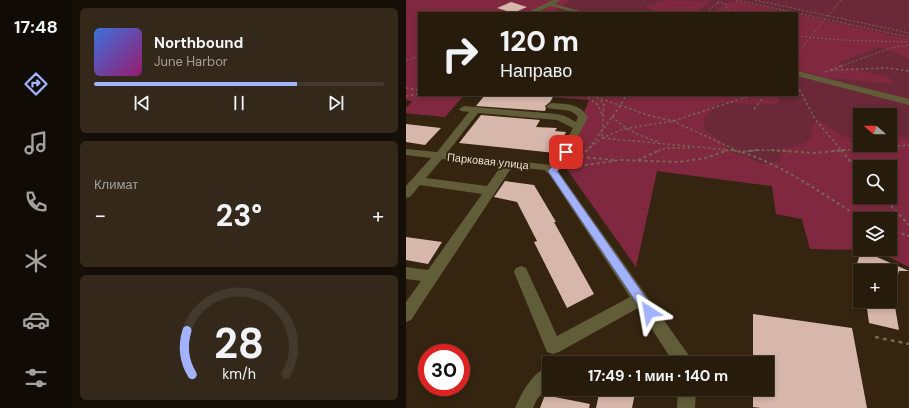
<!DOCTYPE html>
<html lang="ru">
<head>
<meta charset="utf-8">
<style>
	body { margin:0; font-family:"DM Sans",sans-serif; background:#33281a; color:#f1f3f6; height:100vh; display:flex; flex-direction:column; font-size:15px; white-space:nowrap }
	* { box-sizing:border-box; margin:0 }
	p { font-size:13px; color:#a4a19d }
	.icon { flex:none; width:22px; height:22px; fill:none; stroke:currentColor; stroke-width:2; stroke-linecap:round; stroke-linejoin:round }
	.map { position:relative; flex:1; overflow:hidden }
	.drawer { display:flex; flex-direction:column; gap:8px; padding:8px; background:#150f07; width:334px }
	.drawer>* { flex:none }
	.banner { position:absolute; left:12px; top:12px; width:380px; height:84px; border-radius:0px; box-shadow:0 2px 6px #0003,0 0 0 1px #43392d; background:#271b0c; color:#f1f3f6; overflow:hidden }
	.needle { width:26px; rotate:290deg }
	.tools { position:absolute; left:447px; top:108px; display:grid; gap:8px }
	.tools a { display:grid; place-items:center; width:44px; height:44px; border-radius:0px; background:#271b0c; box-shadow:0 2px 6px #0003,0 0 0 1px #43392d; font-size:20px }
	.speed { position:absolute; left:12px; top:344px; display:flex; gap:8px; font-size:20px; font-weight:700; text-align:center }
	.speed>* { display:grid; place-content:center; width:52px; height:52px; border-radius:50%; background:#271b0c; box-shadow:0 2px 6px #0003,0 0 0 1px #43392d; line-height:1 }
	.speed .limit { border:6px solid #d22; background:#fff; color:#111 }
	.pin { position:absolute; display:grid; place-items:center; width:34px; height:34px; color:#fff; margin:-17px; border-radius:8px; box-shadow:0 2px 6px #0006 }
	.me { position:absolute; width:44px; margin:-22px; rotate:326deg; stroke-linejoin:round; filter:drop-shadow(0 0 3px #0008) }
	.turn { display:flex; align-items:center; gap:14px; height:84px; padding:0 16px; font-size:18px }
	.turn .icon { width:52px; height:52px; stroke-width:2.5 }
	.turn b { display:block; font-size:28px; line-height:34px }
	.big { font-size:30px; font-weight:700; line-height:1.1 }
	.drawer .card { flex:1; display:flex; flex-direction:column; justify-content:center; gap:6px; min-width:0; padding:0 14px; border-radius:6px; background:#33281a }
	.drawer .dial { align-items:center; gap:0 }
	.dial svg { height:104px; overflow:visible; fill:none; stroke:#43392d; stroke-width:7; stroke-linecap:round; text-anchor:middle }
	.dial text { fill:#f1f3f6; stroke:none }
	.song { display:flex; align-items:center; gap:12px }
	.cover { width:48px; height:48px; border-radius:6px; background:linear-gradient(135deg,hsl(220 70% 55%),hsl(320 70% 35%)) }
	.played { height:4px; border-radius:2px; background:linear-gradient(90deg,#a2b2fd 70%,#43392d 70%) }
	.keys { display:flex; justify-content:space-around; direction:ltr }
	.heat { display:flex; justify-content:space-between; align-items:center; font-size:22px; direction:ltr }
	.trip { position:absolute; left:136px; top:356px; width:232px; height:40px; border-radius:0px; background:#271b0c; box-shadow:0 2px 6px #0003,0 0 0 1px #43392d; font-weight:700; line-height:40px; text-align:center }
	main { display:flex; flex:1; min-height:0 }
	.menu { display:flex; flex-direction:column; width:72px; justify-content:space-around; align-items:center; background:#100b05; color:#a4a19d }
	.menu .icon { width:28px; height:28px }
	.menu .current { color:#a2b2fd }
	.menu b { font-size:18px; color:#f1f3f6 }
	.map>svg:first-child { display:block }
</style>
</head>
<body>
<main>
<nav class="menu">
<b>17:48</b>
<svg class="icon current" aria-label="directions" viewBox="0 0 24 24"><path d="M12 3l9 9-9 9-9-9zM9 14v-3h6M13 9l2 2-2 2"/></svg>
<svg class="icon" aria-label="music" viewBox="0 0 24 24"><path d="M9 18V5l10-2v13"/><circle cx="6" cy="18" r="3"/><circle cx="16" cy="16" r="3"/></svg>
<svg class="icon" aria-label="phone" viewBox="0 0 24 24"><path d="M5 4h4l2 5-3 2q2 4 5 5l2-3 5 2v4C11 20 4 13 5 4z"/></svg>
<svg class="icon" aria-label="climate" viewBox="0 0 24 24"><path d="M12 3v18M4 7l16 10M4 17L20 7"/></svg>
<svg class="icon" aria-label="car" viewBox="0 0 24 24"><path d="M5 17H2v-5l4-1 3-4h7l3 4 3 1v5h-3M9 17h6M6 11h13"/><circle cx="7" cy="17" r="2"/><circle cx="17" cy="17" r="2"/></svg>
<svg class="icon" aria-label="filters" viewBox="0 0 24 24"><path d="M4 7h16M4 17h16"/><circle cx="9" cy="7" r="2"/><circle cx="15" cy="17" r="2"/></svg>
</nav>
<section class="drawer">
<div class="card">
<div class="song"><i class="cover"></i><div><b>Northbound</b><p>June Harbor</p></div></div>
<div class="played"></div>
<div class="keys"><svg class="icon" aria-label="previous" viewBox="0 0 24 24"><path d="M18 5L8 12l10 7zM5 5v14"/></svg><svg class="icon" aria-label="pause" viewBox="0 0 24 24"><path d="M8 5v14M16 5v14"/></svg><svg class="icon" aria-label="next" viewBox="0 0 24 24"><path d="M6 5l10 7-10 7zM19 5v14"/></svg></div>
</div>
<div class="card"><p>Климат</p>
<div class="heat"><a>−</a><b class="big">23°</b><a>+</a></div>
</div>
<div class="card dial"><svg viewBox="0 0 100 80">
<path d="M14 69A42 42 0 1 1 86 69"/>
<path d="M14 69A42 42 0 0 1 10 35" stroke="#a2b2fd"/>
<text x="50" y="56" font-size="32" font-weight="700">28</text>
<text x="50" y="72" font-size="11">km/h</text>
</svg></div>
</section>
<div class="map">
<svg width="503" height="408" viewBox="0 0 503 408">
	<rect width="100%" height="100%" fill="#342410"/>
	<path fill="#6a2838" fill-rule="evenodd" d="M0 0H503V267L469 250 404 249 396 219 370 214 366 186 251 171 230 267 158 165 183 100 123 95H391V13H13V95H58L39 117 0 113V108L7 101 0 100ZM454 115H484V145H454ZM454 167H484V197H454ZM454 219H484V249H454Z"/>
	<path fill="#80283f" fill-rule="evenodd" d="M0 0H163L161 3 146 13H13V95H58L39 117 0 113V108L7 101 0 100Z
		M260 0 304 1 290 13H254L239 7Z
		M332 1 385 13H307L320 3Z
		M391 14 503 39V59L494 54 473 47 433 62 439 67 483 77 487 84 419 77 391 70Z
		M123 95 371 96 374 98 372 103 368 104 314 103 310 105 298 120 299 130 314 140 327 153 339 156 355 164 373 162 376 148 388 147 405 140C406 108 418 124 433 134 439 138 447 139 454 138V145H484V133L503 140V267L469 250 404 249 396 219 370 214 366 186 251 171 230 267 158 165 183 100ZM454 167H484V197H454ZM454 219H484V249H454Z"/>
	<path fill="#d7b6ab" d="M105 2 121 7 107 13 91 8Z
		M79 95H116L147 97 144 102 139 106 140 108 139 111 70 106Z
		M75 115 134 120 130 127 151 128 149 131 160 132 149 153 53 143Z
		M0 124 35 128 19 145 0 142Z
		M99 181 128 185 150 222H148L188 294 161 308 128 242 131 241 111 202 88 197Z
		M0 237 36 242 22 264 0 260Z
		M455 250 503 271H493L487 293H484V271H449Z
		M460 301H488L493 330 463 323Z
		M347 314 446 328 461 408H355L347 407V389H361V363H347Z
		M194 389H230L226 408H190Z
		M139 395 184 404 183 408H134Z"/>
	<g fill="none" stroke-linecap="round" stroke-linejoin="round">
		<path stroke="#756756" stroke-width="1" stroke-dasharray="2 2" stroke-linecap="butt" d="M330 0 391 13
			M349 0 503 33
			M311 3H319L324 13
			M300 13 314 0
			M391 13 497 36H503
			M391 36 435 40 503 42
			M391 54 435 0
			M0 61 13 56
			M435 66 485 48 503 45"/>
		<path stroke="#756756" stroke-width="1.5" stroke-dasharray="2.5 2.5" stroke-linecap="butt" d="M425 70 481 68 503 71
			M419 72 438 65
			M391 85 409 119 436 151
			M0 88 13 90
			M176 95 190 97 198 103 196 138 292 147
			M0 96 13 94
			M192 96 203 95
			M182 97 192 105 197 117
			M190 97 245 116 267 121 330 150
			M348 109 359 95
			M206 116C218 129 236 137 253 142
			M292 147 322 150
			M183 148 215 105 220 95
			M180 151 196 138 217 129 267 121 347 95
			M252 151 260 148H284
			M319 151 323 150 332 151
			M341 151 357 150 383 151
			M427 151 503 145"/>
		<path stroke="#756756" stroke-width="2" stroke-dasharray="3 3" stroke-linecap="butt" d="M326 150 335 152
			M352 150 335 152C380 166 417 195 457 219
			M365 150 409 153 439 150
			M435 150 454 173
			M179 152 181 150
			M175 157 209 160
			M232 160 254 150
			M167 167 214 160 272 162 300 158 322 150
			M162 168 167 167 179 153
			M477 197 503 225
			M484 230 503 236"/>
		<path stroke="#756756" stroke-width="2.5" stroke-dasharray="4 4" stroke-linecap="butt" d="M469 337 503 344"/>
		<path fill="#615d38" fill-rule="evenodd" d="M147 0H154L149 4 181 13H171L145 6 129 13H120Z
			M391 71 503 99V105L391 76Z
			M145 103C160 104 173 103 182 117L158 164 152 171 284 357 286 363H268L232 308 153 352 147 354 141 352 108 272 110 268 115 266 120 268 151 336 224 297 143 174 138 170 106 167 5 320 0 322V302L15 281 0 279V267L22 270 76 194 14 185 4 197 0 198V186L25 158 0 155V149L31 152 63 112 55 111 53 109 58 106 151 114 159 116 170 122 172 117C165 107 152 111 142 108L140 106ZM72 113 151 120 167 128 149 162 145 165 41 153ZM36 159 95 166 81 186 20 178Z
			M143 366V386L131 399 127 408H109C116 392 126 373 143 366Z
			M272 389H290L289 408H271Z"/>
	</g>
	<path fill="#a2b2fd" stroke="#6974a4" d="M160 149 163 152 156 166 151 171 247 308 249 312 247 315 243 317 239 315 142 171 150 163 157 150Z"/>
	<g text-anchor="middle" stroke-width="4" stroke-linejoin="round" paint-order="stroke">
		<g font-size="11" fill="#ece1d5" stroke="#342410">
			<text transform="translate(82 161) rotate(6)" y="4">Парковая улица</text>
		</g>
	</g>
</svg>
<div class="tools">
<a><svg class="needle" viewBox="-14 -14 28 28"><path d="M0-13l5 13h-10z" fill="#e53935"/><path d="M0 13l5-13h-10z" fill="#a4a19d"/></svg></a>
<a><svg class="icon" aria-label="search" viewBox="0 0 24 24"><circle cx="10" cy="10" r="6"/><path d="M15 15l6 6"/></svg></a>
<a><svg class="icon" aria-label="layers" viewBox="0 0 24 24"><path d="M12 4l9 5-9 5-9-5zM3 14l9 5 9-5"/></svg></a>
<a>+</a>
</div>
<div class="speed"><div class="limit">30</div></div>
<div class="pin" style="left:160px;top:152px;background:#d93025"><svg class="icon" aria-label="arrive" viewBox="0 0 24 24"><path d="M6 21V4h12l-3 4 3 4H6"/></svg></div>
<svg class="me" style="left:243px;top:312px" viewBox="-20 -20 40 40"><path d="M0-17L14 15 0 8-14 15z" fill="#a2b2fd" stroke="#fff" stroke-width="4"/></svg>
<div class="trip">17:49 · 1 мин · 140 m</div>
<div class="banner">
<div class="turn"><svg class="icon" aria-label="right" viewBox="0 0 24 24"><path d="M7 20v-9h11M14 6l5 5-5 5"/></svg><div><b>120 m</b>Направо</div></div>
</div>
</div>
</main>
</body>
</html>
